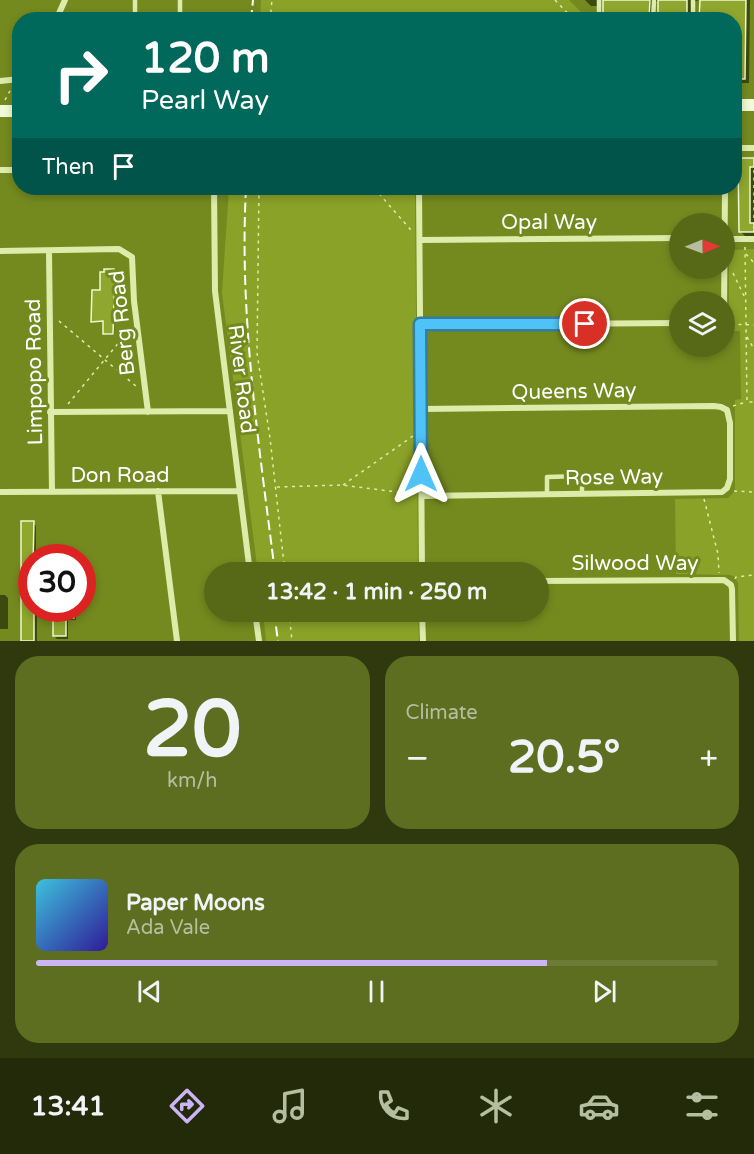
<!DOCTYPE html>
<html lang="en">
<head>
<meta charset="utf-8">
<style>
	body { margin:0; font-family:"Varela Round",sans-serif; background:#5d6e20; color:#f1f3f6; height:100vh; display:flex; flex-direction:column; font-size:22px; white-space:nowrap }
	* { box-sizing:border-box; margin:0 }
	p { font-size:20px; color:#b6bea1 }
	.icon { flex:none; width:33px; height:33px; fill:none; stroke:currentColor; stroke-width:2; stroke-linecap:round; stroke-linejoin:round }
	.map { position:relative; height:641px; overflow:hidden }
	.details { display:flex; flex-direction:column; gap:15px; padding:15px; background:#30390d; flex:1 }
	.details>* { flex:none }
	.guide { position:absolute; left:12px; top:12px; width:730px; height:183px; border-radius:24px; box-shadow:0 3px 9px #0003; background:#00695c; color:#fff; overflow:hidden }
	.needle { width:39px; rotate:89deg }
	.fabs { position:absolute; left:669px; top:213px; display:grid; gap:12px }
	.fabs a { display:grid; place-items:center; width:66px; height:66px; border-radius:50%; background:#576817; box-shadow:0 3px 9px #0003; font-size:30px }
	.speed { position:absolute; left:18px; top:544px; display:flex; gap:12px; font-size:30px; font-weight:700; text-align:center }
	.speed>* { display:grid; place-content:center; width:78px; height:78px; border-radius:50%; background:#576817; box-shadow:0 3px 9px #0003; line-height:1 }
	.speed .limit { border:9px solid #d22; background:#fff; color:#111 }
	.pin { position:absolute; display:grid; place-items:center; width:51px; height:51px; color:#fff; margin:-26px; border:3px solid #fff; border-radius:50%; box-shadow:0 2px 6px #0007 }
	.me { position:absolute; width:66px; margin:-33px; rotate:0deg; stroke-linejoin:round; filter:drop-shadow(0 0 4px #0008) }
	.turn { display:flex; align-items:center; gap:21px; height:126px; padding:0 30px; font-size:27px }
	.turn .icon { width:78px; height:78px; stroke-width:2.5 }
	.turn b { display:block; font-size:42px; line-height:51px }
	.then { display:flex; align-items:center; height:57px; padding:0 30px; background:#0003; gap:12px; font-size:22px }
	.big { font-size:45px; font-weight:700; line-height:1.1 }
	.details .tile { flex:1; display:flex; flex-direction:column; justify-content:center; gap:9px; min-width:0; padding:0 21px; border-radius:24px; background:#5d6e20 }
	.details .dial { align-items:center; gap:0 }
	.dial b { font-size:78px; line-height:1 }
	.song { display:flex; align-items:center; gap:18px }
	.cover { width:72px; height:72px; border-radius:9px; background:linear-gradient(135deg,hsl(190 70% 55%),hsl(250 70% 35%)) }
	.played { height:6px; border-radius:3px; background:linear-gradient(90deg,#cbb5f7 75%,#6d7b36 75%) }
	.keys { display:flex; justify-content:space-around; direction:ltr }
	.heat { display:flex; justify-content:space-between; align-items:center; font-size:33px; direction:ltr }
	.details .tiles { flex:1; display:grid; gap:15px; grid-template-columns:1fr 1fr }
	.tile:last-child { grid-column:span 2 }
	.trip { position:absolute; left:204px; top:562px; width:345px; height:60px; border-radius:30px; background:#576817; box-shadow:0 3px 9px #0003; font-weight:700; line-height:60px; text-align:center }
	.dock { display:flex; height:96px; justify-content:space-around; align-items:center; background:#232a09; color:#b6bea1 }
	.dock .icon { width:42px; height:42px }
	.dock .selected { color:#cbb5f7 }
	.dock b { font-size:27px; color:#f1f3f6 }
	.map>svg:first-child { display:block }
</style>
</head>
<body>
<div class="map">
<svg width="754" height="641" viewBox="0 0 754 641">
	<rect width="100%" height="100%" fill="#748a1f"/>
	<path fill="#8ba228" d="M261 0H569L588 19H260Z
		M229 188H415L418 573H258L222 293Z
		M754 249V641H739L738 583 735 577 730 575 676 574 675 499 728 498 735 491V400L741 399 740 331H734L726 324 729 315V252L734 250Z
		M263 612H418L419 641H266Z"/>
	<path fill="#0007" d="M585 0H659L653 4V20H605V0H600L599 6H591Z
		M660 0H699L691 3V20H659Z
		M701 0H750L749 83H735V20Z
		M740 159H754V236H745L741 232Z
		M113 271 116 275 114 335H106L105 322 92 321 101 291Z
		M22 523H33L36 526V558H32V609H37V641H23Z
		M54 553H65L68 558H54Z
		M0 595H5L8 598V629H0Z
		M54 609H76V620H68V639H57L54 636Z"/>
	<path fill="#8fa72e" stroke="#f0f8cf" stroke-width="1.5" d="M603 0H650L649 20H603Z
		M658 0H687V20H658Z
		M700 0H746L745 79H735V20H699Z
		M738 158H754V167H750V223H754V232H739Z
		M104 269H114L115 272 113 334H103V321L91 322 92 290H100V272H104Z
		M21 521H34L32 609H34V641H21Z
		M53 609H74V618H66V636H53Z"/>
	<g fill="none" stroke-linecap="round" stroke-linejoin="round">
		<path stroke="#dfebaa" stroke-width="1.5" stroke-dasharray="3 4.5" stroke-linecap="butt" d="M555 0 574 20
			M270 20 272 0
			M5 100 11 89
			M754 170V220
			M259 188 257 353 270 438 285 573
			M374 188 411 230
			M745 247 747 402H754
			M746 254 754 263
			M733 273 745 298
			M59 321 137 387
			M724 322 728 324 754 325
			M747 337 754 349
			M68 404 130 329
			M733 406 746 402
			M343 485 413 436
			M277 487 342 485 413 494
			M734 491 754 492
			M704 499 718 554 719 573
			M735 579 736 577 754 575
			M289 612 292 641"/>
		<path stroke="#dfebaa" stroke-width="4.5" d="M135 0V20
			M180 0V20
			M599 0V19
			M653 20 654 0
			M693 20V0
			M547 494V477L582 476V494"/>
		<path stroke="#dfebaa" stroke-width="6" d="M56 20 65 0
			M0 81 20 79
			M735 148H754
			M0 170H20
			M214 188 215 291 250 573
			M419 188 422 573
			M724 239H754
			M420 240 680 238
			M0 251 119 249 132 257 134 301 148 412
			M49 251 52 492
			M724 313 725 188
			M420 325 680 323
			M421 409 714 406 721 407 727 410 730 423V479L727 488 722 492 422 496
			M50 412 230 411
			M158 491 177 641
			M0 492 240 491
			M538 581 724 580 731 585 732 589 733 641
			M255 612 259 641
			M422 612 423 641"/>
		<path stroke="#f1f9d6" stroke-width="12" d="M735 105H754
			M0 111H20"/>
		<path stroke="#fff" stroke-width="2" stroke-dasharray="10 4.5" stroke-linecap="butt" d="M251 20 253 0
			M246 188C239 317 259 444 275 573
			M274 612 278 641"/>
	</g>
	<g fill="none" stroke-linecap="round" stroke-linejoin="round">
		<defs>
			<path id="route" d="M421 474 420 324H585"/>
		</defs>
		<use href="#route" stroke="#337fa1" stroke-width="15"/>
		<use href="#route" stroke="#4fc3f7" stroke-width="10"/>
	</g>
	<g text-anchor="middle" stroke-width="6" stroke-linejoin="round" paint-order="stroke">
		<g font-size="21" fill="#fff" stroke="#748a1f">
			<text x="549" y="229">Opal Way</text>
			<text transform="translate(122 323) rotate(-96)" y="7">Berg Road</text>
			<text transform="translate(34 372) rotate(-91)" y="7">Limpopo Road</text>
			<text transform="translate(242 379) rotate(83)" y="7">River Road</text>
			<text transform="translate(574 391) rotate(-1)" y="7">Queens Way</text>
			<text x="120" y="482">Don Road</text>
			<text transform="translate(614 477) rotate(-1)" y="7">Rose Way</text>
			<text x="635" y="570">Silwood Way</text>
		</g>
	</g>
</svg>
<div class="fabs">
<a><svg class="needle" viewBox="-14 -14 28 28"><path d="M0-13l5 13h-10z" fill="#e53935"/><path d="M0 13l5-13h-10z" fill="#b6bea1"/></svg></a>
<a><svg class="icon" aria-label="layers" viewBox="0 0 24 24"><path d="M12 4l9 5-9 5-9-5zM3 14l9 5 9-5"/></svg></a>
</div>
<div class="speed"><div class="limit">30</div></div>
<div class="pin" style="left:585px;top:324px;background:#d93025"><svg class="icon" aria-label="arrive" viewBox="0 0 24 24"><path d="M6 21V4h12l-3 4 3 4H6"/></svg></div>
<svg class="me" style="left:421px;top:474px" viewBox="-20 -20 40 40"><path d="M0-17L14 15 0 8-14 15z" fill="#4fc3f7" stroke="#fff" stroke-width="4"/></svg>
<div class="trip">13:42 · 1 min · 250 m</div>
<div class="guide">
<div class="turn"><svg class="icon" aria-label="right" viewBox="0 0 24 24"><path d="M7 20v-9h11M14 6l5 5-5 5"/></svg><div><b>120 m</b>Pearl Way</div></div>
<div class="then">Then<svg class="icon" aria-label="arrive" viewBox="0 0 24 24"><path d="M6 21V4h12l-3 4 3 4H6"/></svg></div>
</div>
</div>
<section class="details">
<div class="tiles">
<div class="tile dial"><b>20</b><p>km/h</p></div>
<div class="tile"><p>Climate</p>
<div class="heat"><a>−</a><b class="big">20.5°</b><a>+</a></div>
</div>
<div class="tile">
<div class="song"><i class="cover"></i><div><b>Paper Moons</b><p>Ada Vale</p></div></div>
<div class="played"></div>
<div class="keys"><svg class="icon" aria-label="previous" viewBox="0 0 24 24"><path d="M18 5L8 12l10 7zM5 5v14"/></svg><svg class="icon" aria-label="pause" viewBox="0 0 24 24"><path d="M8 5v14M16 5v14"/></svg><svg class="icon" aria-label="next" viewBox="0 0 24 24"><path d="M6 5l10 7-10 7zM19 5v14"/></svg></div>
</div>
</div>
</section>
<nav class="dock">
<b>13:41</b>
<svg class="icon selected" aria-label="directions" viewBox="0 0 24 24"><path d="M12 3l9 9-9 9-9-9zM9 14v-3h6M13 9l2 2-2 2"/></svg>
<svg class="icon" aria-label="music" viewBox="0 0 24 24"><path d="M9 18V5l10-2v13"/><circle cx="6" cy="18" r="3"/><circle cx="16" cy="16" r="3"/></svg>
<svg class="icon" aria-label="phone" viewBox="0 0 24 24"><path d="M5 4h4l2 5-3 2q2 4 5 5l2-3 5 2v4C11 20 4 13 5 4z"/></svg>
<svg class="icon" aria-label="climate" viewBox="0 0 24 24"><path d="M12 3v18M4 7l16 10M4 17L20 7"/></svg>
<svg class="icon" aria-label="car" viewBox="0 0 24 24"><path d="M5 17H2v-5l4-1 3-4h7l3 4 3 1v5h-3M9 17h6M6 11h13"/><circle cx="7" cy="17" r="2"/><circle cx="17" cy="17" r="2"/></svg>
<svg class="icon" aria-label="filters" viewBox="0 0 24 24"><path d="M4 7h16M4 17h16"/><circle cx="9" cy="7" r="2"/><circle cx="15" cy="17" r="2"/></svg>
</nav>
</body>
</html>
